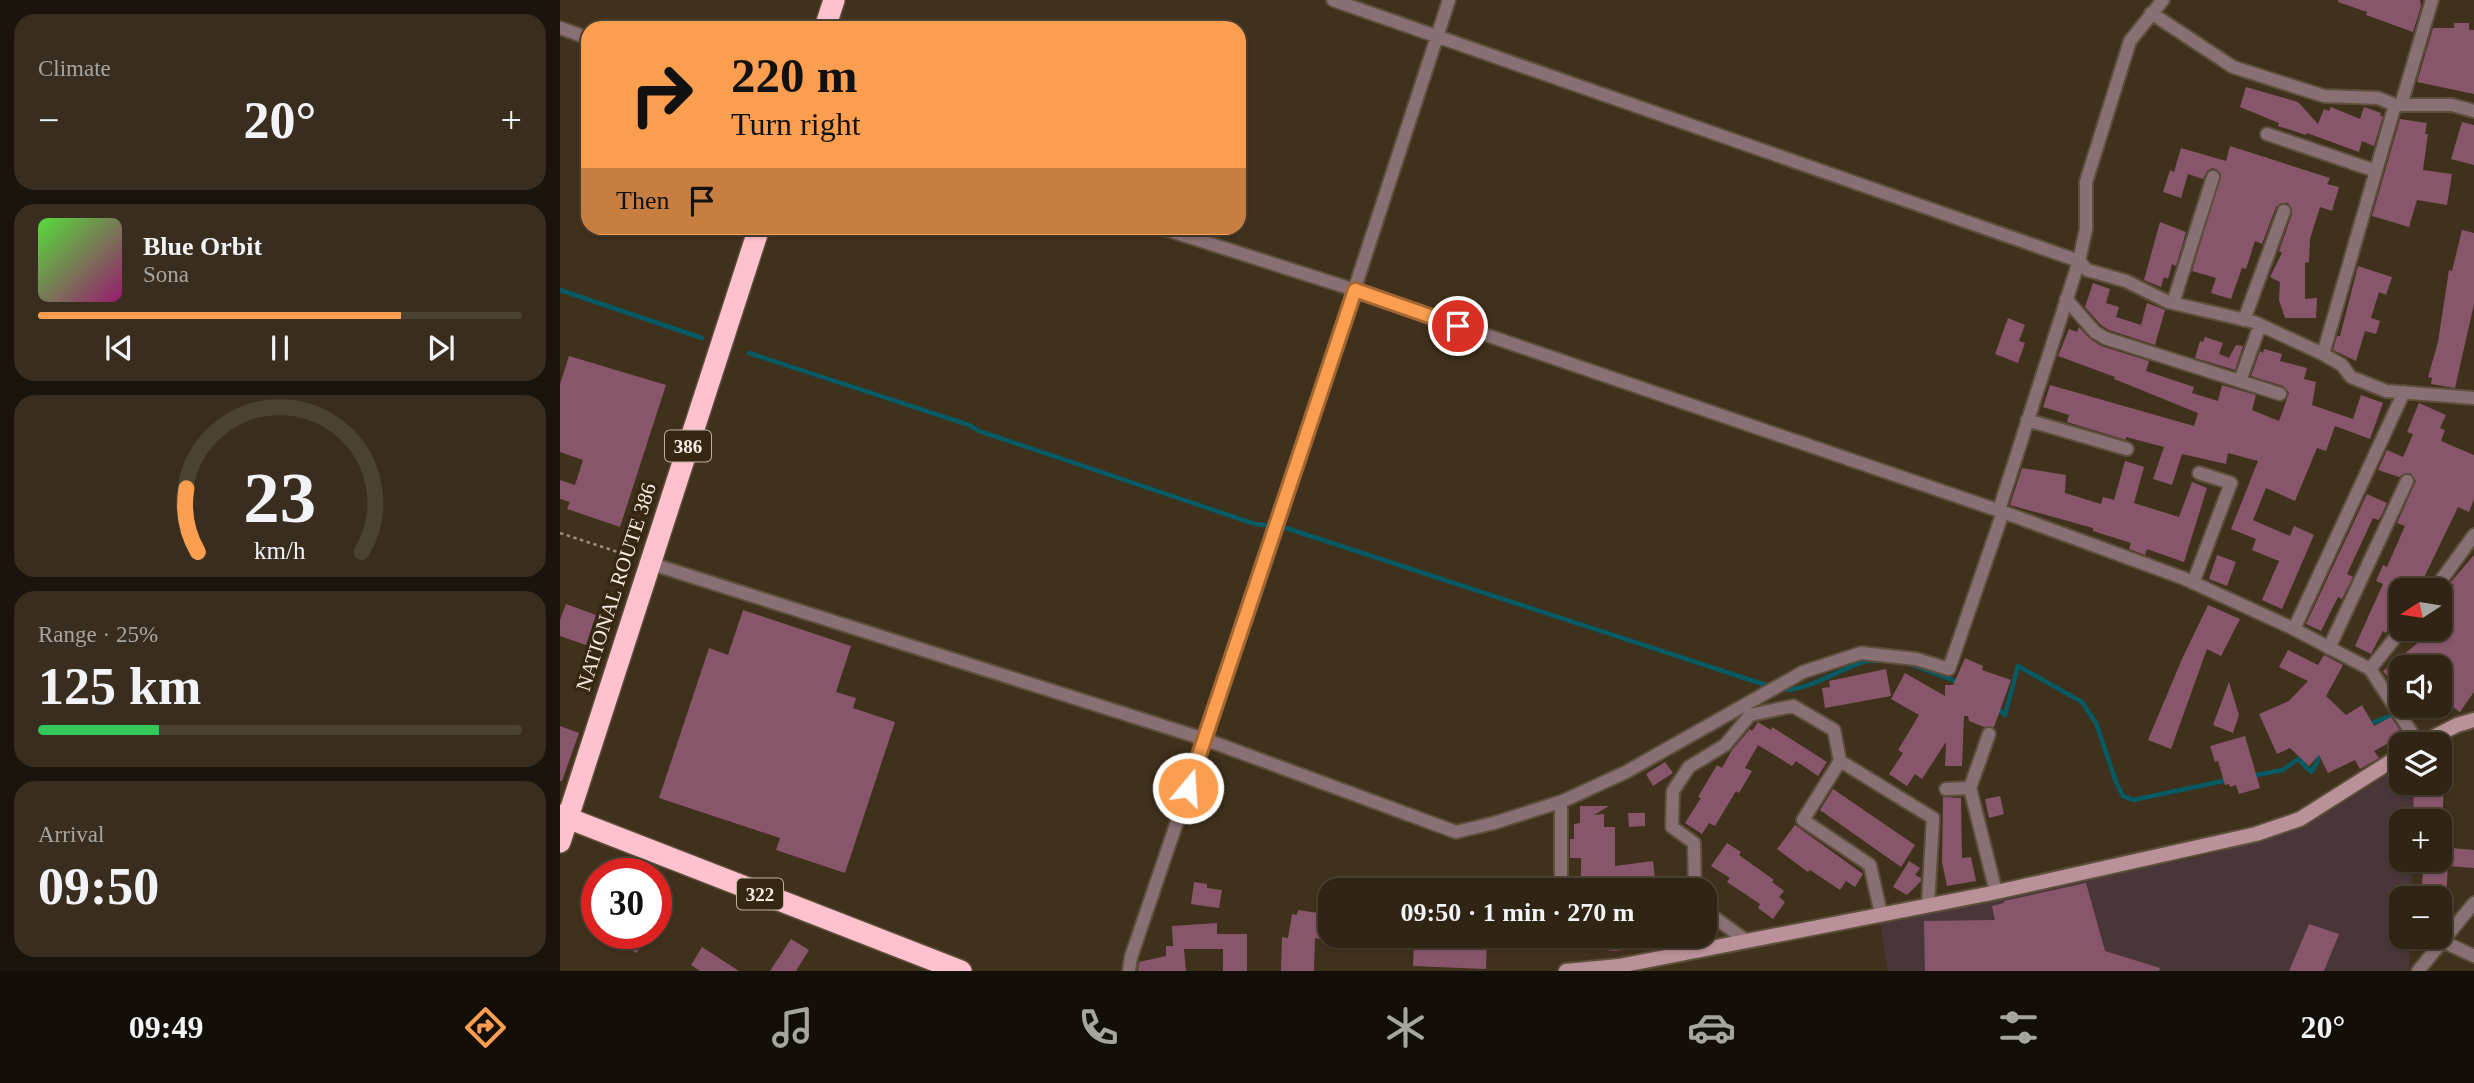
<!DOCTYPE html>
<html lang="en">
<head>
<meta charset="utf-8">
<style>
	body { margin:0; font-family:"Times New Roman",serif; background:#382d1e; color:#f1f3f6; height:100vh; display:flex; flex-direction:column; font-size:26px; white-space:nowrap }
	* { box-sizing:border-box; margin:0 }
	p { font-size:23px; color:#a8a5a0 }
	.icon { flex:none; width:38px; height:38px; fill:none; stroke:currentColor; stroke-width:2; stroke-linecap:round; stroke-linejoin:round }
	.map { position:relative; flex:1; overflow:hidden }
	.drawer { display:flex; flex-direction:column; gap:14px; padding:14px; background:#1a140c; width:560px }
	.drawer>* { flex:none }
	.banner { position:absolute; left:21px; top:21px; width:665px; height:214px; border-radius:21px; box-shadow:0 2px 5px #0004,0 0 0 2px #4b4234; background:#fb9e50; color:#111; overflow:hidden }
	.needle { width:46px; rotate:258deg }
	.buttons { position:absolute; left:1829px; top:578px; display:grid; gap:14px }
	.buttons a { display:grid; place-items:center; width:63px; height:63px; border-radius:14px; background:#302515; box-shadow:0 2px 5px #0004,0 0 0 2px #4b4234; font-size:35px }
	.speed { position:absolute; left:21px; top:858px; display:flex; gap:14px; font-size:35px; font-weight:700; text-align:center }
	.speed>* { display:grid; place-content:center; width:91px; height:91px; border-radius:50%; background:#302515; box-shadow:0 2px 5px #0004,0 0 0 2px #4b4234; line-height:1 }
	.speed .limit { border:10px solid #d22; background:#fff; color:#111 }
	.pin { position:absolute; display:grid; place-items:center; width:60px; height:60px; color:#fff; margin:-30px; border:4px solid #fff; border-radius:50%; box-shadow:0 2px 7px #0007 }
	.me { position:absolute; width:77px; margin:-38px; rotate:18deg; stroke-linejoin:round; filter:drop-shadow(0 0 5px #0008) }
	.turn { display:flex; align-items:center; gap:24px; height:147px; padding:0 35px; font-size:32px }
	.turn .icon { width:91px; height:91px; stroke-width:2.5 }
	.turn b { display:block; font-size:49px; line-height:60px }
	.then { display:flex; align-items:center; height:66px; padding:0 35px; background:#0003; gap:14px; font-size:26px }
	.big { font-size:52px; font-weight:600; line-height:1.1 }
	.drawer .widget { flex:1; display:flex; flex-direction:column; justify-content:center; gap:10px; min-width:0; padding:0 24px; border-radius:21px; background:#382d1e }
	.drawer .dial { align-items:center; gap:0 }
	.dial svg { height:182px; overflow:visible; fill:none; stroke:#4b4234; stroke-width:7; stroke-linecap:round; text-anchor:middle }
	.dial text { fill:#f1f3f6; stroke:none }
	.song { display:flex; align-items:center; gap:21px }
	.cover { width:84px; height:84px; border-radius:10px; background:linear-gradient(135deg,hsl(110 70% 55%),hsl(320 70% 35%)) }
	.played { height:7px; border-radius:4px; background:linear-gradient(90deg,#fb9e50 75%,#4b4234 75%) }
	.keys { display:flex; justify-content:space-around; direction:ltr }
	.heat { display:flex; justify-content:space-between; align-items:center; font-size:38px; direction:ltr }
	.charge { height:10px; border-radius:5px; background:linear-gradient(90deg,#34c759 25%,#4b4234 0) }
	.trip { position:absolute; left:758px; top:878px; width:399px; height:70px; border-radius:21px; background:#302515; box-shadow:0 2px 5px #0004,0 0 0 2px #4b4234; font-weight:600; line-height:70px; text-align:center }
	.tabs { display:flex; height:112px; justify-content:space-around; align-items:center; background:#130f08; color:#a8a5a0 }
	.tabs .icon { width:49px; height:49px }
	.tabs .active { color:#fb9e50 }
	.tabs b { font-size:32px; color:#f1f3f6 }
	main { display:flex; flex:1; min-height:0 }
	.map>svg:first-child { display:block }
</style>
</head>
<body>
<main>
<section class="drawer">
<div class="widget"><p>Climate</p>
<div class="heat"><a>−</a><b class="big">20°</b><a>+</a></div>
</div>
<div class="widget">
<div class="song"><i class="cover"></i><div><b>Blue Orbit</b><p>Sona</p></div></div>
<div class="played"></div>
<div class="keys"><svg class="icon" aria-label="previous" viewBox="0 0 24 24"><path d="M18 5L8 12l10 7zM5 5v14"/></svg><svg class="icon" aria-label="pause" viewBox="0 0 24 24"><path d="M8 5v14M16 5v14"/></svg><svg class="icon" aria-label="next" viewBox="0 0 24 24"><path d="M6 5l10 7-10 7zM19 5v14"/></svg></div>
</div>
<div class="widget dial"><svg viewBox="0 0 100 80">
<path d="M14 69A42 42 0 1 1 86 69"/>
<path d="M14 69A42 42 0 0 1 9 41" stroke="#fb9e50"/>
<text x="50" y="56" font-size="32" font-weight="700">23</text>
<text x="50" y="72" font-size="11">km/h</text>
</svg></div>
<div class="widget"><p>Range · 25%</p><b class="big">125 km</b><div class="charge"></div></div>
<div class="widget"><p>Arrival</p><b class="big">09:50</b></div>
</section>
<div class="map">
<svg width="1914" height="971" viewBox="0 0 1914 971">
	<rect width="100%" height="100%" fill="#40311c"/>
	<path fill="#4a3639" d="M1841 766V782H1854L1853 821H1841V859H1852L1851 898H1841V936H1850L1849 971H1328L1320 924 1648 855 1755 820Z"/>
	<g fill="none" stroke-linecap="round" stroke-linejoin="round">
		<path stroke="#055a63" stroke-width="4.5" d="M0 290 142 338
			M189 353 409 425 419 431 695 524 723 527 1212 687
			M1344 662 1398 682
			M1220 689C1240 695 1282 668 1303 662 1309 660 1317 661 1324 661
			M1437 708 1445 715 1458 666 1522 702 1536 723 1556 782 1563 796 1573 800 1668 780
			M1807 725 1858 705
			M1691 776 1723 770 1738 759 1751 772 1758 761V755L1761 753"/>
	</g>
	<path fill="#88566b" d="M1778 0H1860L1861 6 1853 32 1806 15 1807 12 1778 2Z
		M1894 23H1909V30H1914V94L1857 82 1873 28H1894Z
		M1686 87 1738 102 1758 124 1764 109 1769 111 1771 107 1800 119 1804 107 1821 113 1820 116H1823L1814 146 1802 141 1799 152 1747 133 1746 135 1718 126 1719 123 1680 107Z
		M1840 119 1867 123 1865 134H1868L1863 170 1892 174 1887 205 1857 200 1849 227 1812 216Z
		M1902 122 1914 125V165L1891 159Z
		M1670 146 1770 178 1767 184 1779 187 1772 211 1760 207 1750 239 1749 262 1745 263V299L1757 298 1756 318H1725L1719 300 1720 282 1710 277 1722 253 1719 251 1732 214V209L1728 203H1722L1716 207 1702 244 1695 241 1686 269 1682 268 1671 299 1651 293 1656 278 1632 271 1661 174 1656 169 1652 168 1647 171 1643 179 1628 174 1621 198 1603 192 1610 170 1614 172 1621 148 1666 161Z
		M1600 222 1626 232 1616 266 1612 264 1608 279 1604 277 1601 287 1584 280Z
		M1902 230 1914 233V304L1895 388 1871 384 1872 378 1868 377 1878 342 1889 270 1892 271Z
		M1798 266 1832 277 1826 295 1819 292 1811 318 1820 321 1816 334 1805 331 1796 361 1773 350 1777 336H1780Z
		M1533 283 1550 289 1546 303 1559 307 1556 317 1581 325 1587 303 1605 310 1595 345 1549 330 1541 325 1525 307Z
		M1448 318 1465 325 1459 341 1465 343 1458 363 1435 354Z
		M1519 327 1529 338 1541 346 1589 361 1586 371 1634 387 1632 393 1658 401 1662 385 1696 395 1692 410 1719 421 1729 393 1723 386 1691 376 1700 351 1703 353 1704 349 1722 354 1720 361 1747 368 1744 379 1756 382 1752 405 1793 419 1801 395 1823 403 1810 439 1775 426 1766 451 1757 448 1735 501 1706 488 1693 520 1730 536 1734 526 1754 535 1722 609 1702 600 1719 561 1692 550 1696 539 1671 529 1698 461 1668 453 1666 464 1622 454 1612 485 1593 479 1604 447 1566 437V440L1507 422 1509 415 1483 407 1490 385 1634 426 1638 413 1554 379 1555 377 1498 356 1509 329 1517 332Z
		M1645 337 1663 343 1659 354 1669 358 1676 345 1683 346 1675 370 1635 358 1640 341 1643 342Z
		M9 356 106 385 60 527 7 509 10 502 0 499V480L15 485 23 460 0 452V384Z
		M1859 403 1886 415 1880 428 1885 430 1881 441 1914 455V499L1909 512 1898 507 1858 590H1841V601L1826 633 1823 631 1811 654 1795 646 1823 584 1816 581 1823 565 1827 567 1845 526 1837 523 1856 481 1850 473 1843 474 1839 477 1818 470 1827 450 1843 457 1853 434 1847 432Z
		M1565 461 1584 467 1574 503 1619 517 1632 482 1647 488 1624 562 1587 549 1585 555 1569 549 1571 543 1533 531V528L1450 505 1462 468 1506 475 1505 493 1541 504 1543 497 1554 500Z
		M1807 494 1827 503 1821 516 1818 520 1813 518 1787 574 1793 577 1782 599 1778 597 1761 631 1746 624Z
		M1657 555 1676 562 1667 586 1649 579Z
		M1914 555V692L1900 712 1880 698V667H1841V693L1823 671 1864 638 1866 640 1888 619 1880 610V598L1894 585 1890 583Z
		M6 604 36 615 26 645 0 636V620Z
		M1648 605 1680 619 1661 656 1647 649 1611 749 1588 740 1622 659Z
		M183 610 291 646 276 692 296 698 293 708 335 722 285 873 216 850 220 838 99 798 149 648 168 655Z
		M1728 650 1758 665 1764 655 1783 665 1766 696 1786 715 1802 705 1814 726 1831 717 1841 732V736L1814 751 1819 758 1800 769 1795 760 1768 773 1759 755 1749 766 1730 748 1717 754 1699 714 1729 701 1748 681 1719 667Z
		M1405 658 1423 666 1422 670 1451 680 1434 727H1424L1409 721 1408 716H1404L1402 766H1385L1386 742 1362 779 1355 774 1347 786 1329 774 1343 753 1338 750 1359 715 1331 699 1345 673 1385 696V685H1393Z
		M1326 669 1331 696 1265 708 1262 688 1270 687 1269 681Z
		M1669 682 1679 715 1673 733 1653 725Z
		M1198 722 1211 730 1212 727 1267 762 1258 776 1236 761 1232 766 1198 745 1185 768 1192 771 1179 793 1176 791 1155 826 1149 823 1142 834 1125 823 1141 798 1138 797 1157 765 1162 768 1172 750 1190 729 1192 731Z
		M0 726 19 733 2 781H0Z
		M1685 736 1700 788 1679 794 1676 785 1670 787 1669 784 1665 785 1658 761 1655 762 1650 746Z
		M1105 762 1113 773 1093 786 1086 774Z
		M1854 782H1882V787H1884L1882 821H1853Z
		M1273 789 1355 845 1341 867 1260 810Z
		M1440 796 1444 814 1429 818 1425 799Z
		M1383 797 1401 798 1402 858 1411 857 1416 881 1387 886 1382 862Z
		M1020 806H1049L1034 815 1044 814V827H1055V866L1093 861 1095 879 1086 880 1087 891H1067L1066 885 1042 886V891H1021V858H1010V839H1014V824L1020 823Z
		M1068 813H1085V826L1069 827Z
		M1235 825 1303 874 1295 887 1286 881 1280 890 1250 870 1248 872 1217 849Z
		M1167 843 1181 852 1179 855 1214 880 1212 882 1224 891 1219 897 1225 902 1213 919 1198 908 1200 904 1167 882 1170 878 1151 866Z
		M1880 847 1914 850V868L1888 866 1886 898H1861L1864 859H1880Z
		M1349 861 1360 868 1355 875 1361 878V881L1347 895 1333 887Z
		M634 882 647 884V888L662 890 659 908 631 904Z
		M1526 883 1545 951 1600 968 1599 971H1365L1364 921 1435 920 1432 906 1444 903V901Z
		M738 910 758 913 757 924 765 925 763 940 755 938 754 971H721L722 937 728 938 732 914 737 915Z
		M657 923V934H687V971H663V949H624L626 971H578L579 962 606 956V946H613L612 926Z
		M1749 924 1779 934 1764 971H1729Z
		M64 933H85L77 953 64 947 66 944 60 942Z
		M1000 936H1072L1074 949 1055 951 1000 945Z
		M231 939 249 950 236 971H210Z
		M854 939 927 941 926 969 853 966Z
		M142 947 179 971H140L131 965Z"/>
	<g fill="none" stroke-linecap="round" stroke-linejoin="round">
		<defs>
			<path id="street" d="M773 0 1519 261 1527 270 1566 281 1608 302 1694 322 1763 354 1782 365 1791 377 1826 391 1914 398
				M1591 13 1673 67 1764 96 1818 98 1835 105
				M0 28 28 38
				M1841 105 1872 0
				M1707 134 1816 171
				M601 228 795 290 1443 512 1623 578 1730 627 1810 669 1859 744
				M1506 299 1535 332 1545 338 1720 394
				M1613 303 1653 177
				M1684 320 1724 211
				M1763 354 1835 105H1892L1914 111
				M1680 381 1700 325
				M1467 420 1567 449
				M1439 510 1519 261 1526 229V182L1570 41 1603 0
				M89 563 644 739 896 832 934 823 1003 801 1066 772 1243 672 1301 653 1356 659 1389 669 1443 512
				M1633 583 1671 483 1639 473
				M1874 590 1914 535
				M1734 629 1844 392
				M1769 648 1847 481
				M1810 669 1843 628
				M1429 734 1410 788 1436 892
				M1280 761 1243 820 1310 865 1321 914
				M1386 789 1410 788
				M1001 802V891
				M1135 891 1134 843 1112 827 1113 791 1129 767 1165 745 1190 715 1233 706 1274 730 1280 761 1373 818 1368 905
				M1144 910 1187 941
				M1882 941 1914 956
				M569 971 571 957 702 572 889 0
				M1858 971 1914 903"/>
			<path id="secondary" d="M1860 744 1897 725 1914 720
				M1006 971 1059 966 1432 893 1696 834 1740 819 1841 755"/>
			<path id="highway" d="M265 28 274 0
				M0 815 401 971
				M0 842 199 228"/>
		</defs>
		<use href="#street" stroke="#5d4f3b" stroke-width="16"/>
		<use href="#secondary" stroke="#5d4f3b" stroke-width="18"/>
		<use href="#highway" stroke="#5d4f3b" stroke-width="24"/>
		<path stroke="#9c907f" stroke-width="2.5" stroke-dasharray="3.5 3.5" stroke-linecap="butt" d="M0 533 73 557"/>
		<use href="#street" stroke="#897074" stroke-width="12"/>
		<use href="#secondary" stroke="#b99198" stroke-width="14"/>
		<use href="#highway" stroke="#ffc1cd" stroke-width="21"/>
	</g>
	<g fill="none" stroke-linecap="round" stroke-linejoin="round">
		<defs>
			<path id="route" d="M628 788 795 290 898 326"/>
		</defs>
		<use href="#route" stroke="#a36734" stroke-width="18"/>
		<use href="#route" stroke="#fb9e50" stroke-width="12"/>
	</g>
	<g text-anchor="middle" stroke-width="7" stroke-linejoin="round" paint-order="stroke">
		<g fill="#362713" stroke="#bcb1a2" stroke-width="2">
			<rect x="105" y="430.5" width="46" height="31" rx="5"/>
			<rect x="177" y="878.5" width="46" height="31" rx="5"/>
		</g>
		<g font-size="19" font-weight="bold" fill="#f6ece0">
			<text x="128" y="453">386</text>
			<text x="200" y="901">322</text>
		</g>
		<g font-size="21" fill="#f6ece0" stroke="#362713">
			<text transform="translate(56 587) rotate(-72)" y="7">NATIONAL ROUTE 386</text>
		</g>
	</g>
</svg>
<div class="buttons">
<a><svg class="needle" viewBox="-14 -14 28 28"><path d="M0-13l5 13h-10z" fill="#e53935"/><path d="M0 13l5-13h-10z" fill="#a8a5a0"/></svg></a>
<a><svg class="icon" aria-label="sound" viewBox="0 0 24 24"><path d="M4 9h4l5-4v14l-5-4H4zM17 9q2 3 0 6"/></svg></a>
<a><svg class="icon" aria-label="layers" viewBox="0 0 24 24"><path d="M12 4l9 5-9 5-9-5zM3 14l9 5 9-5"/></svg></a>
<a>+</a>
<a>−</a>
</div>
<div class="speed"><div class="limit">30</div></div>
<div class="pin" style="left:898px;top:326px;background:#d93025"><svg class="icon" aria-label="arrive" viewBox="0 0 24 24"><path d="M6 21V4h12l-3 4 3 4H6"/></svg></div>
<svg class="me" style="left:628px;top:788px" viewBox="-20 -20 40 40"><circle r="17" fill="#fb9e50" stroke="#fff" stroke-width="3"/><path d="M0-11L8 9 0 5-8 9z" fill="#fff"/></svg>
<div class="trip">09:50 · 1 min · 270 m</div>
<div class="banner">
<div class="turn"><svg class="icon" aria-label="right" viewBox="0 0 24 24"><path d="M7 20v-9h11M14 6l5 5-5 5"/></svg><div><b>220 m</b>Turn right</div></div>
<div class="then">Then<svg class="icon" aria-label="arrive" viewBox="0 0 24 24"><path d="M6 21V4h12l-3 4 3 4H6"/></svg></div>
</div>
</div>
</main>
<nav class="tabs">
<b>09:49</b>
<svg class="icon active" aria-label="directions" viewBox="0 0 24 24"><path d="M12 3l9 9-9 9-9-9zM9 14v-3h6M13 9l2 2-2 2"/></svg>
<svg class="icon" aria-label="music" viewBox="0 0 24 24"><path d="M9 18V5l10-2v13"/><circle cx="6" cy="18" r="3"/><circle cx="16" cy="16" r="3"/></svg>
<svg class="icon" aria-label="phone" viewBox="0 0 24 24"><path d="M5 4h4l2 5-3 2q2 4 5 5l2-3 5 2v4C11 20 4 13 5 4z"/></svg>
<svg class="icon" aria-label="climate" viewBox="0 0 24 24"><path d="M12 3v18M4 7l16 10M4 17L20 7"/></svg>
<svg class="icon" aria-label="car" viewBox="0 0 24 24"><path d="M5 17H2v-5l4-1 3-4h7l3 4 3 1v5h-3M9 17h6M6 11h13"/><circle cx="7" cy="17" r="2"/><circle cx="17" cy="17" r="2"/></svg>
<svg class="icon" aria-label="filters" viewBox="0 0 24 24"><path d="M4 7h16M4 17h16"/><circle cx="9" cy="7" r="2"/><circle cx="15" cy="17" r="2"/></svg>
<b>20°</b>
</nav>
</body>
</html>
